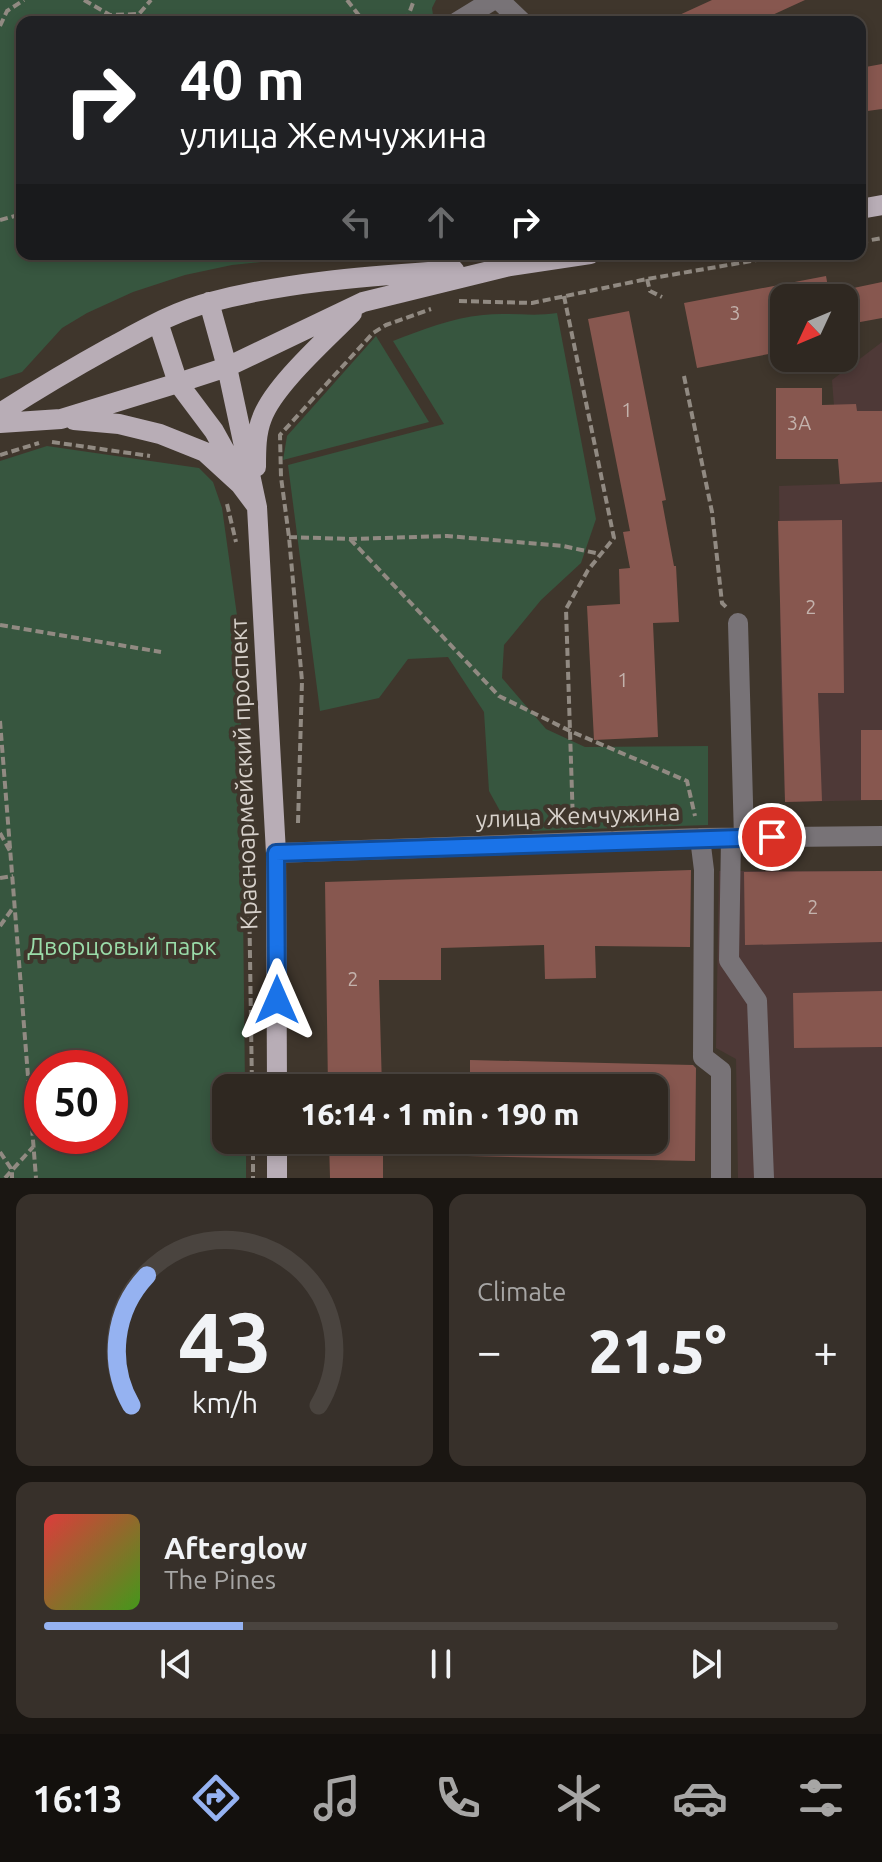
<!DOCTYPE html>
<html lang="en">
<head>
<meta charset="utf-8">
<style>
	body { margin:0; font-family:Ubuntu,sans-serif; background:#37302a; color:#f1f3f6; height:100vh; display:flex; flex-direction:column; font-size:30px; white-space:nowrap }
	* { box-sizing:border-box; margin:0 }
	p { font-size:26px; color:#a7a6a5 }
	.icon { flex:none; width:44px; height:44px; fill:none; stroke:currentColor; stroke-width:2; stroke-linecap:round; stroke-linejoin:round }
	.map { position:relative; height:1178px; overflow:hidden }
	.sheet { display:flex; flex-direction:column; gap:16px; padding:16px; background:#1a1612; flex:1 }
	.sheet>* { flex:none }
	.top-card { position:absolute; left:16px; top:16px; width:850px; height:244px; border-radius:16px; box-shadow:0 4px 12px #0003,0 0 0 2px #4a443f; background:#202124; color:#fff; overflow:hidden }
	.needle { width:52px; rotate:226deg }
	.tools { position:absolute; left:770px; top:284px; display:grid; gap:16px }
	.tools a { display:grid; place-items:center; width:88px; height:88px; border-radius:16px; background:#2f2821; box-shadow:0 4px 12px #0003,0 0 0 2px #4a443f; font-size:40px }
	.speed { position:absolute; left:24px; top:1050px; display:flex; gap:16px; font-size:40px; font-weight:700; text-align:center }
	.speed>* { display:grid; place-content:center; width:104px; height:104px; border-radius:50%; background:#2f2821; box-shadow:0 4px 12px #0003,0 0 0 2px #4a443f; line-height:1 }
	.speed .limit { border:12px solid #d22; background:#fff; color:#111 }
	.pin { position:absolute; display:grid; place-items:center; width:68px; height:68px; color:#fff; margin:-34px; border:4px solid #fff; border-radius:50%; box-shadow:0 2px 8px #0007 }
	.me { position:absolute; width:88px; margin:-44px; rotate:0deg; stroke-linejoin:round; filter:drop-shadow(0 0 6px #0008) }
	.turn { display:flex; align-items:center; gap:28px; height:168px; padding:0 32px; font-size:36px }
	.turn .icon { width:104px; height:104px; stroke-width:2.5 }
	.turn b { display:block; font-size:56px; line-height:68px }
	.lanes { display:flex; align-items:center; height:76px; padding:0 32px; background:#0003; justify-content:center; gap:40px; direction:ltr }
	.lanes .off { opacity:.35 }
	.big { font-size:60px; font-weight:800; line-height:1.1 }
	.sheet .tile { flex:1; display:flex; flex-direction:column; justify-content:center; gap:12px; min-width:0; padding:0 28px; border-radius:16px; background:#37302a }
	.sheet .dial { align-items:center; gap:0 }
	.dial svg { height:208px; overflow:visible; fill:none; stroke:#4a443f; stroke-width:7; stroke-linecap:round; text-anchor:middle }
	.dial text { fill:#f1f3f6; stroke:none }
	.song { display:flex; align-items:center; gap:24px }
	.cover { width:96px; height:96px; border-radius:12px; background:linear-gradient(135deg,hsl(0 70% 55%),hsl(100 70% 35%)) }
	.played { height:8px; border-radius:4px; background:linear-gradient(90deg,#95b2f1 25%,#4a443f 25%) }
	.keys { display:flex; justify-content:space-around; direction:ltr }
	.heat { display:flex; justify-content:space-between; align-items:center; font-size:44px; direction:ltr }
	.sheet .tiles { flex:1; display:grid; gap:16px; grid-template-columns:1fr 1fr }
	.tile:last-child { grid-column:span 2 }
	.trip { position:absolute; left:212px; top:1074px; width:456px; height:80px; border-radius:16px; background:#2f2821; box-shadow:0 4px 12px #0003,0 0 0 2px #4a443f; font-weight:800; line-height:80px; text-align:center }
	.dock { display:flex; height:128px; justify-content:space-around; align-items:center; background:#13100d; color:#a7a6a5 }
	.dock .icon { width:56px; height:56px }
	.dock .selected { color:#95b2f1 }
	.dock b { font-size:36px; color:#f1f3f6 }
	.map>svg:first-child { display:block }
</style>
</head>
<body>
<div class="map">
<svg width="882" height="1178" viewBox="0 0 882 1178">
	<rect width="100%" height="100%" fill="#3f362c"/>
	<path fill="#4e3937" d="M882 342V800L785 802 781 693 779 486 840 484 832 380Z
		M719 871H882V1178H738L736 1059 716 1048Z"/>
	<path fill="#37563f" fill-rule="evenodd" d="M0 0H436L432 8 434 22H22V254H341L232 265 185 275 133 292 87 313 62 328 22 372 0 379Z
		M557 313 596 519 581 563 541 600 504 645 502 678 546 729 585 747 708 746V825L529 831 500 811 489 791 484 712 448 657 408 659 379 698 320 711 288 465 444 424 393 341C422 330 451 318 483 315 508 312 532 317 557 313Z
		M376 336 429 422 283 460 287 436Z
		M47 446 199 468 213 482 222 508 240 637 245 1088H226V1140H246V1178H0V461ZM42 1068H110V1136H42Z"/>
	<path fill="#87574f" d="M712 0H805L757 22H664Z
		M882 64V109L860 112V68Z
		M826 276 830 298H784V351L697 368 684 303Z
		M882 282V318L844 325V290Z
		M629 311 666 500 662 501 674 566H676L679 622 653 623 658 737 594 740 587 606 620 604 619 569 630 568 623 532 630 531 588 319Z
		M776 388H822V405L856 404 857 411H882V482L840 484 838 459H776Z
		M842 520 844 693H818L822 801 785 802 778 521Z
		M861 730H882V800H861Z
		M691 870 690 947 595 946 596 978 545 979 544 945 441 948V980H379L382 1088H328L325 882Z
		M882 871V942L745 945 744 872Z
		M882 991V1047L794 1048 793 993Z
		M470 1060 693 1065 696 1068 695 1161 467 1156V1140H654V1088H470Z
		M329 1140H383V1178H330Z"/>
	<g fill="none" stroke-linecap="round" stroke-linejoin="round">
		<path stroke="#918a82" stroke-width="4" stroke-dasharray="8 4" stroke-linecap="butt" d="M84 0 110 15 139 14 151 0
			M347 0 364 22
			M406 22 414 0
			M0 26 7 11 24 0
			M0 220 22 214
			M860 242 882 238
			M647 279 650 291 662 297
			M564 296 614 538 588 570 566 609 573 823
			M459 301 532 303 647 279 792 254
			M684 376 712 512 722 603 727 608
			M52 442 150 456
			M0 455 39 443
			M227 504 236 542
			M289 537 350 539 447 536 563 546 600 554
			M350 539 499 696 570 731 687 781 695 816
			M0 625 161 652
			M0 721 36 1178
			M247 758 252 1088
			M298 823 302 681 289 537 281 477 280 435 373 333 386 325 431 309
			M0 833 10 851
			M0 878 13 876
			M0 926 15 905
			M253 1140V1178
			M0 1152 12 1170V1178
			M5 1178 33 1147"/>
		<path stroke="#787377" stroke-width="20" d="M499 0 522 22
			M457 22 493 0
			M738 623 744 838
			M700 838 704 870 703 1057 721 1071V1178
			M731 838 729 960 757 1001 764 1178
			M276 853 700 838 882 836"/>
		<path stroke="#b8adb6" stroke-width="20" d="M860 209 882 205
			M209 302 227 367 257 507 276 853 277 1088
			M158 322 178 383 214 431 239 476
			M0 413C36 390 73 368 111 347 143 330 175 311 211 302 290 281 373 276 454 270
			M74 420 119 424 160 434 205 452 240 484 255 504
			M0 423 61 419 178 383 227 367 363 302 510 266 590 254
			M256 467C256 450 256 433 262 418 274 385 327 339 352 313
			M277 1140V1178"/>
	</g>
	<g fill="none" stroke-linecap="round" stroke-linejoin="round">
		<defs>
			<path id="route" d="M277 1000 276 853 772 837"/>
		</defs>
		<use href="#route" stroke="#114b97" stroke-width="20"/>
		<use href="#route" stroke="#1a73e8" stroke-width="14"/>
	</g>
	<g text-anchor="middle" stroke-width="8" stroke-linejoin="round" paint-order="stroke">
		<g font-size="20" fill="#c3b2ac">
			<text x="735" y="320">3</text>
			<text x="627" y="417">1</text>
			<text x="799" y="430">3А</text>
			<text x="811" y="614">2</text>
			<text x="623" y="687">1</text>
			<text x="813" y="914">2</text>
			<text x="353" y="986">2</text>
		</g>
		<g font-size="24" fill="#d7d1cb" stroke="#3f362c">
			<text transform="translate(244 774) rotate(-92)" y="8">Красноармейский проспект</text>
			<text transform="translate(578 816) rotate(-2)" y="8">улица Жемчужина</text>
		</g>
		<g font-size="24" fill="#9adca9" stroke="#3f362c">
			<text x="122" y="955">Дворцовый парк</text>
		</g>
	</g>
</svg>
<div class="tools">
<a><svg class="needle" viewBox="-14 -14 28 28"><path d="M0-13l5 13h-10z" fill="#e53935"/><path d="M0 13l5-13h-10z" fill="#a7a6a5"/></svg></a>
</div>
<div class="speed"><div class="limit">50</div></div>
<div class="pin" style="left:772px;top:837px;background:#d93025"><svg class="icon" aria-label="arrive" viewBox="0 0 24 24"><path d="M6 21V4h12l-3 4 3 4H6"/></svg></div>
<svg class="me" style="left:277px;top:1000px" viewBox="-20 -20 40 40"><path d="M0-17L14 15 0 8-14 15z" fill="#1a73e8" stroke="#fff" stroke-width="4"/></svg>
<div class="trip">16:14 · 1 min · 190 m</div>
<div class="top-card">
<div class="turn"><svg class="icon" aria-label="right" viewBox="0 0 24 24"><path d="M7 20v-9h11M14 6l5 5-5 5"/></svg><div><b>40 m</b>улица Жемчужина</div></div>
<div class="lanes"><svg class="icon off" aria-label="left" viewBox="0 0 24 24"><path d="M17 20v-9H6M10 6l-5 5 5 5"/></svg><svg class="icon off" aria-label="ahead" viewBox="0 0 24 24"><path d="M12 20V5M6 11l6-6 6 6"/></svg><svg class="icon" aria-label="right" viewBox="0 0 24 24"><path d="M7 20v-9h11M14 6l5 5-5 5"/></svg></div>
</div>
</div>
<section class="sheet">
<div class="tiles">
<div class="tile dial"><svg viewBox="0 0 100 80">
<path d="M14 69A42 42 0 1 1 86 69"/>
<path d="M14 69A42 42 0 0 1 20 19" stroke="#95b2f1"/>
<text x="50" y="56" font-size="32" font-weight="700">43</text>
<text x="50" y="72" font-size="11">km/h</text>
</svg></div>
<div class="tile"><p>Climate</p>
<div class="heat"><a>−</a><b class="big">21.5°</b><a>+</a></div>
</div>
<div class="tile">
<div class="song"><i class="cover"></i><div><b>Afterglow</b><p>The Pines</p></div></div>
<div class="played"></div>
<div class="keys"><svg class="icon" aria-label="previous" viewBox="0 0 24 24"><path d="M18 5L8 12l10 7zM5 5v14"/></svg><svg class="icon" aria-label="pause" viewBox="0 0 24 24"><path d="M8 5v14M16 5v14"/></svg><svg class="icon" aria-label="next" viewBox="0 0 24 24"><path d="M6 5l10 7-10 7zM19 5v14"/></svg></div>
</div>
</div>
</section>
<nav class="dock">
<b>16:13</b>
<svg class="icon selected" aria-label="directions" viewBox="0 0 24 24"><path d="M12 3l9 9-9 9-9-9zM9 14v-3h6M13 9l2 2-2 2"/></svg>
<svg class="icon" aria-label="music" viewBox="0 0 24 24"><path d="M9 18V5l10-2v13"/><circle cx="6" cy="18" r="3"/><circle cx="16" cy="16" r="3"/></svg>
<svg class="icon" aria-label="phone" viewBox="0 0 24 24"><path d="M5 4h4l2 5-3 2q2 4 5 5l2-3 5 2v4C11 20 4 13 5 4z"/></svg>
<svg class="icon" aria-label="climate" viewBox="0 0 24 24"><path d="M12 3v18M4 7l16 10M4 17L20 7"/></svg>
<svg class="icon" aria-label="car" viewBox="0 0 24 24"><path d="M5 17H2v-5l4-1 3-4h7l3 4 3 1v5h-3M9 17h6M6 11h13"/><circle cx="7" cy="17" r="2"/><circle cx="17" cy="17" r="2"/></svg>
<svg class="icon" aria-label="filters" viewBox="0 0 24 24"><path d="M4 7h16M4 17h16"/><circle cx="9" cy="7" r="2"/><circle cx="15" cy="17" r="2"/></svg>
</nav>
</body>
</html>
